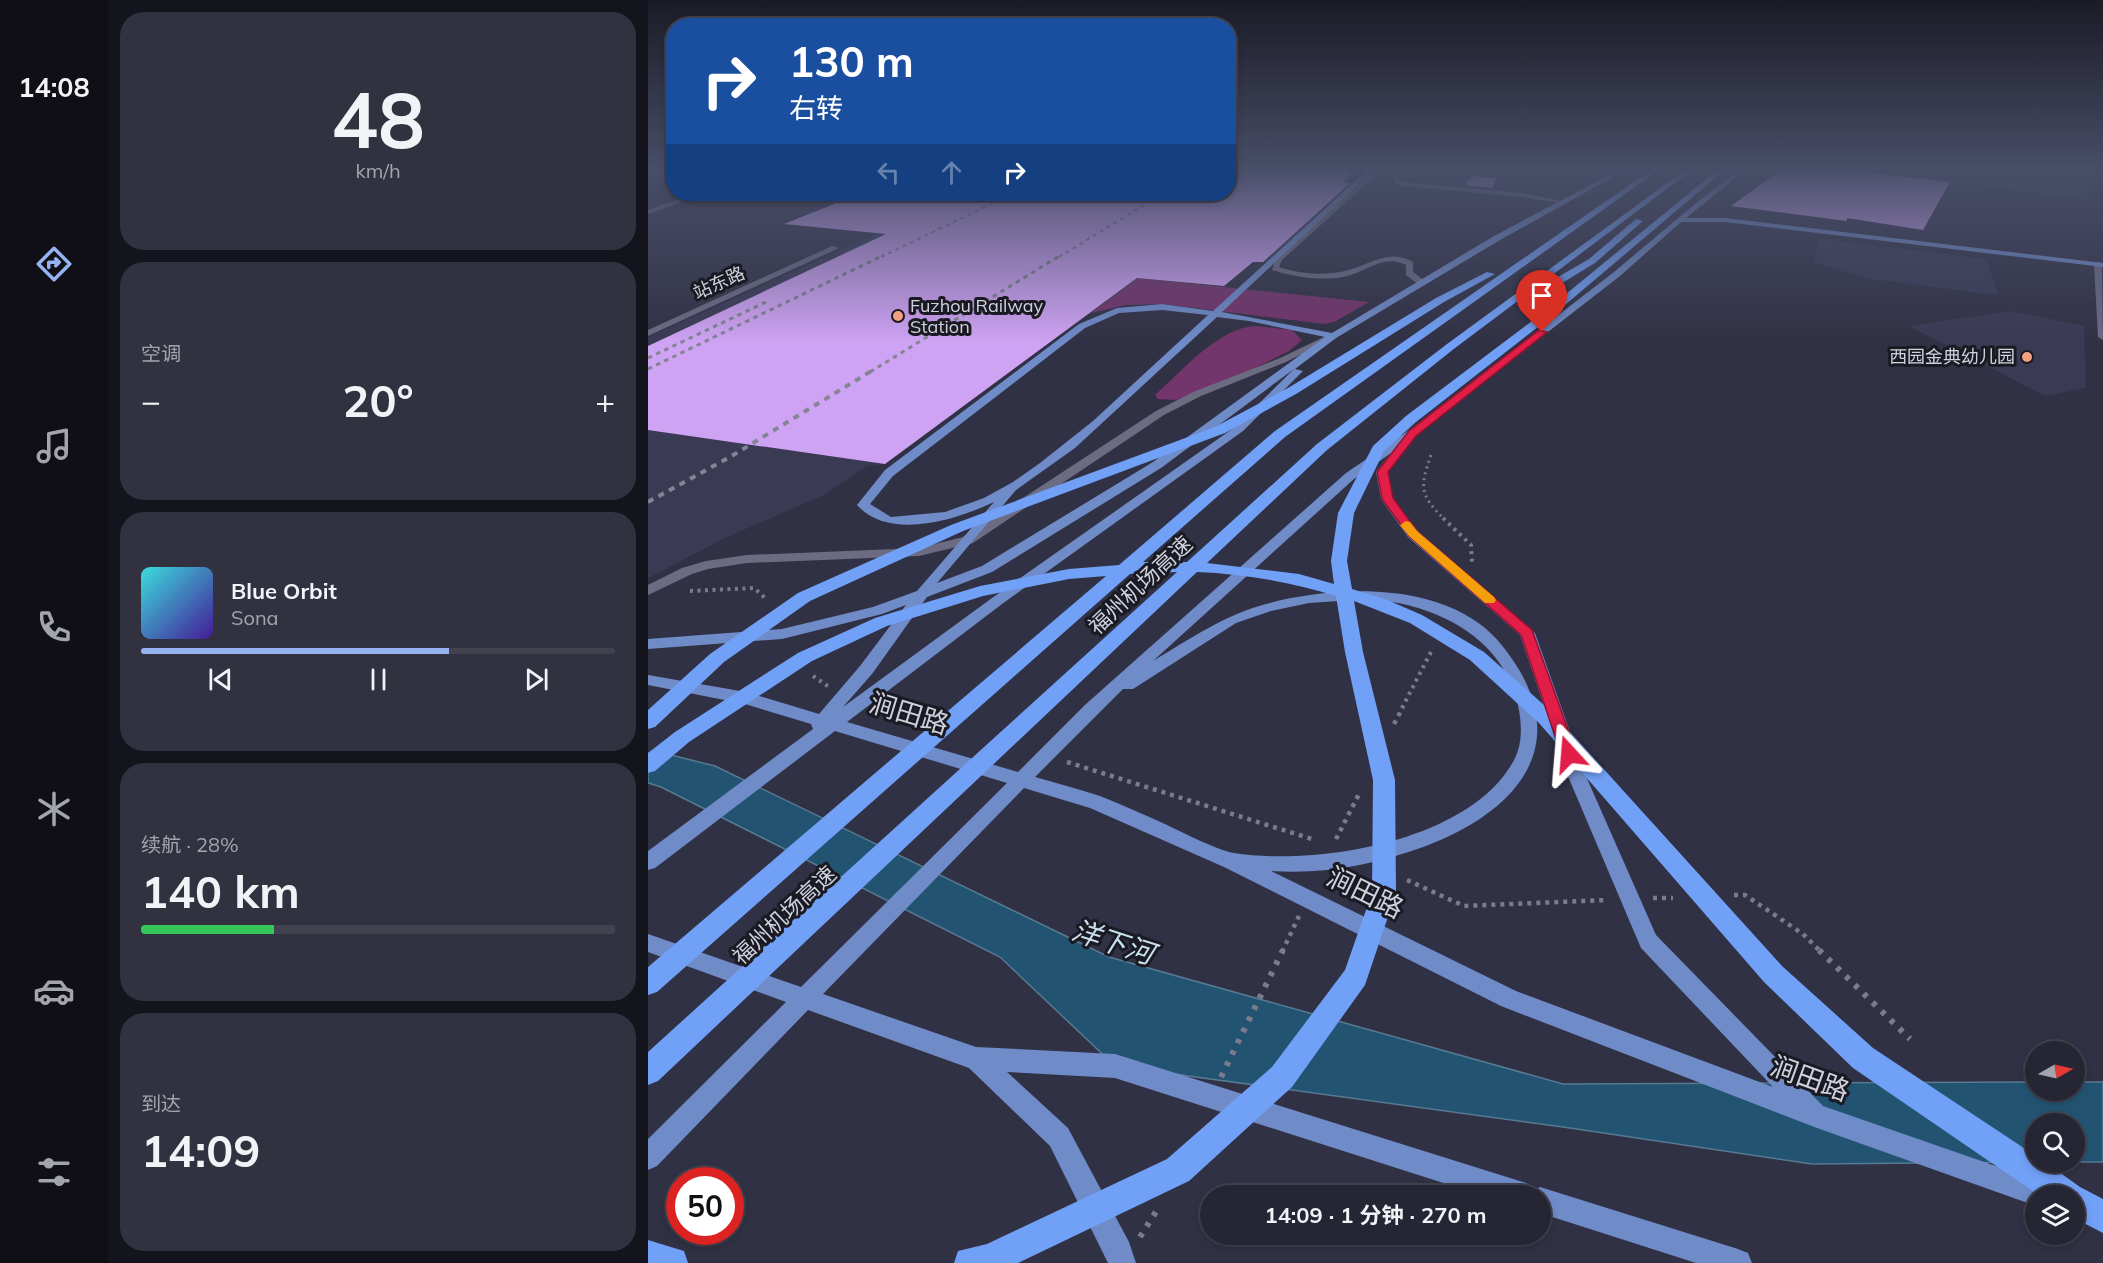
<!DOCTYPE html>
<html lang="zh">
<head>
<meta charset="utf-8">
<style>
	body { margin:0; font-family:Mulish,"Noto Sans SC",sans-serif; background:#313140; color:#f1f3f6; height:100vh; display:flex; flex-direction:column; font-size:22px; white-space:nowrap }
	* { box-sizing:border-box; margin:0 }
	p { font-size:20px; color:#a3a5ac }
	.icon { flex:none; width:33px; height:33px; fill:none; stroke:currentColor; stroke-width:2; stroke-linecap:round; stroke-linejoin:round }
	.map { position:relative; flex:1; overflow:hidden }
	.sheet { display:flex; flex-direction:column; gap:12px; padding:12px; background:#14141d; width:540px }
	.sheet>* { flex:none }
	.top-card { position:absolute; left:18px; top:18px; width:570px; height:183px; border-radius:24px; box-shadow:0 3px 9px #0003,0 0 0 2px #42424f; background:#1a4fa0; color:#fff; overflow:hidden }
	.needle { width:39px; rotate:81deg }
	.fabs { position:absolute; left:1377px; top:1041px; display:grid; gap:12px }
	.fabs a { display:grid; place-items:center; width:60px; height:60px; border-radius:50%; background:#252534; box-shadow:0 3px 9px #0003,0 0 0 2px #42424f; font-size:30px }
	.speed { position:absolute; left:18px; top:1167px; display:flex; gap:12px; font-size:30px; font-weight:700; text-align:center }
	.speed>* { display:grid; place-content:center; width:78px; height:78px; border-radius:50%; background:#252534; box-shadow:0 3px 9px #0003,0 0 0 2px #42424f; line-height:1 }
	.speed .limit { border:9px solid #d22; background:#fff; color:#111 }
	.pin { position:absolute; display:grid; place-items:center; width:51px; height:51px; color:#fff; margin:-62px -26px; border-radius:50% 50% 50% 0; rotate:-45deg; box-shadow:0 0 6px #0007 }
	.pin .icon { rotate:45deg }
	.me { position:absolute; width:66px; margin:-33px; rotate:341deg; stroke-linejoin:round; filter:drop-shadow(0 0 4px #0008) }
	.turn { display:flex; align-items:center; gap:21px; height:126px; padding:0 24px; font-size:27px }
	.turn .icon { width:78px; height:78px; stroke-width:2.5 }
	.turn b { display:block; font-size:42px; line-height:51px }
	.lanes { display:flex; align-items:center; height:57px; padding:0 24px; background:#0003; justify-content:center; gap:30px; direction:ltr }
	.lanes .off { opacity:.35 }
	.big { font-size:45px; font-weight:700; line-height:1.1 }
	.sheet .widget { flex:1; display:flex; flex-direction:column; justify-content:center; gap:9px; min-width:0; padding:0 21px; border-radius:24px; background:#313140 }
	.sheet .dial { align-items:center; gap:0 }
	.dial b { font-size:78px; line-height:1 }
	.song { display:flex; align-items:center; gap:18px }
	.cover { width:72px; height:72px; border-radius:9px; background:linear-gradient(135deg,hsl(180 70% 55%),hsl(260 70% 35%)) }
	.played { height:6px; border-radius:3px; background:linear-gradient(90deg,#95b2f1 65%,#42424f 65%) }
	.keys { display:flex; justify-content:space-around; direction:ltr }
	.heat { display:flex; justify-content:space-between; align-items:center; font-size:33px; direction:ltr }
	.charge { height:9px; border-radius:4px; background:linear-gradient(90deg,#34c759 28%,#42424f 0) }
	.trip { position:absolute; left:552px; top:1185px; width:351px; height:60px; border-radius:30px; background:#252534; box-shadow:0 3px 9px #0003,0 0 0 2px #42424f; font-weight:700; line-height:60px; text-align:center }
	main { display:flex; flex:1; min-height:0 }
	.tabs { display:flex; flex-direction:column; width:108px; justify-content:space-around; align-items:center; background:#0f0f15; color:#a3a5ac }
	.tabs .icon { width:42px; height:42px }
	.tabs .on { color:#95b2f1 }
	.tabs b { font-size:27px; color:#f1f3f6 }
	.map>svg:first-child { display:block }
</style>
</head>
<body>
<main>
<nav class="tabs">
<b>14:08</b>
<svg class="icon on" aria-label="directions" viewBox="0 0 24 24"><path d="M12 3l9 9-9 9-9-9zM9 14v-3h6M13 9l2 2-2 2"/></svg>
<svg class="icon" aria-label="music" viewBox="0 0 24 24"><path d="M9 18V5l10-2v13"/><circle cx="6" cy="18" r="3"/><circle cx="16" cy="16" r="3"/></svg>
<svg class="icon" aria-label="phone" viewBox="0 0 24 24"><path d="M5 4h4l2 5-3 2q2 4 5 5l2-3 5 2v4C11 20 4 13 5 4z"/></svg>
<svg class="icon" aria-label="climate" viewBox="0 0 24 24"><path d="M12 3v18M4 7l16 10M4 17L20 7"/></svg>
<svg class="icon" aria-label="car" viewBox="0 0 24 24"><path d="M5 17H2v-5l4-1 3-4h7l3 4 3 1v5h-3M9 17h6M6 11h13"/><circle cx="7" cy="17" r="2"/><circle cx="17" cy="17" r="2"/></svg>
<svg class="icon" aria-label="filters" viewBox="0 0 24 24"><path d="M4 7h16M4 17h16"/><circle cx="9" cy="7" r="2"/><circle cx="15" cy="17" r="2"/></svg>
</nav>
<section class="sheet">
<div class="widget dial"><b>48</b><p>km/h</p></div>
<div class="widget"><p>空调</p>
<div class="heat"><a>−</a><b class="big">20°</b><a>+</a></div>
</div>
<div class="widget">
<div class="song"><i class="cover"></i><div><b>Blue Orbit</b><p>Sona</p></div></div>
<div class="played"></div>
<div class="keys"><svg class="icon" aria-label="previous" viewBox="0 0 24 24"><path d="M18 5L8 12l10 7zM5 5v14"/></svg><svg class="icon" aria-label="pause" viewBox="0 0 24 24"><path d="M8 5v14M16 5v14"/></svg><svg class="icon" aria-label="next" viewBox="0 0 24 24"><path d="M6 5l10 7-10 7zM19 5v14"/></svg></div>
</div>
<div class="widget"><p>续航 · 28%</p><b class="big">140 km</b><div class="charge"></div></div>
<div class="widget"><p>到达</p><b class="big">14:09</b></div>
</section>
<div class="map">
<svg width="1455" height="1263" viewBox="0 0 1455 1263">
	<rect width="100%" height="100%" fill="#313145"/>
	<path fill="#3b3a55" d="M581 167H700L697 170 706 171 692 185 706 186 620 262H605L576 286 489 278 237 464 219 466 174 496 79 537 0 578V337L317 194H580Z
		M1282 167H1340L1439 178 1440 200 1274 178Z
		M1171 239 1338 259 1350 295 1223 279 1165 262Z
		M1363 311 1436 326 1438 388 1397 396 1261 326Z"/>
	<path fill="#74346c" d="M490 278 721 302 686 322 677 324 515 304 478 305 443 313Z
		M607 326 644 330 654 340 641 351 603 370 528 400 510 399 507 395C534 371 570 328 607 326Z"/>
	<path fill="#225472" stroke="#567a92" stroke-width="1.5" d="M0 753 23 755 67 766 461 957 915 1084 1387 1082 1388 1090H1426L1427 1082H1455V1162H1427L1426 1124H1388L1387 1162 1164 1164 915 1127 467 1066 352 957 13 787 0 783Z"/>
	<path fill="#cfa3f4" d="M580 167H654L706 170 694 183H702L615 262H605L576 286 489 278 237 464 0 430V346L238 234 136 224 211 194H580Z
		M1137 167H1174L1302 182 1275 230 1199 218V221L1083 206Z
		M824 176 849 178 844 188 817 185Z"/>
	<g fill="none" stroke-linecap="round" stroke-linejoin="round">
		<path stroke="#7b7b8c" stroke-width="3" stroke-dasharray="2 4" stroke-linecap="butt" d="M783 455C772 487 771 494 796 519"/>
		<path stroke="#7b7b8c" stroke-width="4" stroke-dasharray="3 4.5" stroke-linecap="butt" d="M795 518 823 545 824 563
			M42 591 106 588 117 598 115 601
			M165 676 181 687
			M239 705 249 708
			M754 708 784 650"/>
		<path stroke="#7b7b8c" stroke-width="4.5" stroke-dasharray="4 5" stroke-linecap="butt" d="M245 707 275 717
			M746 724 755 707
			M419 762 667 840
			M688 839 712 792
			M759 880 816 906 959 900
			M1086 895H1097L1155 934 1173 952
			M1005 898H1025
			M634 952 651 916"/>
		<path stroke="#7b7b8c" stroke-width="6" stroke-dasharray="4.5 8" stroke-linecap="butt" d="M1171 950 1262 1039
			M573 1077 635 950
			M492 1237 509 1210"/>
		<path fill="#6b6b82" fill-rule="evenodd" d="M731 167H737L634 260 631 267C652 274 676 276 697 271 723 265 739 248 765 262V272L777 281V285H771L758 275V265C736 253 717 273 695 277 671 281 647 277 624 270L628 257Z
			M755 167H761L750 177 755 182 874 193 919 202 916 204 874 197 754 186 746 182 744 177Z
			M808 167 927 172 973 167 981 168 927 176Z
			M47 194H55L0 214V210Z
			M184 246 191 248 0 336V330Z
			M1450 262 1454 264 1455 340 1450 337 1446 264Z
			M680 335 688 337 638 362 553 396 516 415 325 543 271 556 99 563 60 569 44 574 0 595V585L34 568 58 561 99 555 271 548 315 537 508 411 545 392 632 358Z"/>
		<path fill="#6f8bc8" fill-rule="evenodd" d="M723 167H729L574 312 684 333 846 236 976 167H983L852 240 688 338 647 369 655 371 595 431 354 604 199 722 370 772 438 704 698 473 760 431 966 272 1048 203 1095 167H1101L1038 218H1077L1455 263V267L1077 222H1033L972 276 758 442 761 445 740 472 745 499 770 531 887 633 937 774 1008 935 1175 1106 1397 1183 1406 1187 1410 1196H1388V1206L1169 1128 853 1006 576 867 442 808 376 788 175 994 328 1047 467 1054 878 1183 888 1189 892 1187 1090 1249 1100 1253 1104 1263H1048L892 1213V1196H836L467 1078 359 1072 420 1128 481 1242 488 1263H460L402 1146 321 1068 160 1010 9 1166 0 1170V1139L138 1002 0 952V934L153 987 359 783 187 731 7 868 0 870V851L165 729 163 724 97 704 0 685V675L98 692 171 714 212 666 258 605 234 614 134 639 0 649V639L134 629 225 607 269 591 346 502C308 520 241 541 209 505L237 470 431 324 469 308 514 304 565 311ZM514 310 560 315 445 421 392 463 365 482 336 498 297 512 243 517 222 504 245 476 437 328 471 313ZM569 317 601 321 677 337 505 462 334 566 289 583 368 490 427 448ZM646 369 587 427 344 598 195 707 224 674 279 597 344 572 513 468ZM743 453 728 472 733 499 760 537 872 635 919 774 993 948 1125 1087 868 991 623 871C676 875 729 864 778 846 855 817 921 759 873 673 861 653 848 635 829 622 772 582 681 587 618 604 576 615 542 639 505 661L706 479ZM704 600C719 601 735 600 750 603 805 614 857 646 870 705 874 724 875 745 865 762 820 842 668 866 586 853 571 851 534 832 519 825 497 815 475 805 452 796 431 789 408 783 387 777L475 689H485L588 623 623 611 661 603Z
			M882 167H945L942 169Z"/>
		<path fill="#71a0f7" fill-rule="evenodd" d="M1007 167H1015L637 437 495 562H539L669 444 799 344 1041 167H1048L807 348 679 450 559 563 651 574 686 584 683 561 690 513 725 446 758 416 896 312 1073 167H1080L904 316 768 422 736 451 706 513 699 561 704 589 737 599 774 615 836 652 905 713 1134 966 1225 1048 1388 1156V1162H1397L1432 1187 1455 1199V1233L1426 1218V1196H1392L1205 1068 1116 982 891 723 822 660 762 623 706 601 715 652 747 780 748 893 717 985 644 1087 541 1181 370 1263H306L310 1251 339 1244 519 1159 624 1067 697 970 724 893 725 780 697 652 688 596C643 582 596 574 549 572L10 1081 0 1085V1052L529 572 482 574 9 992 0 995V967L458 576 421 579 335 596 239 626 164 661 41 742 7 771 0 773V753L27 732 150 653 227 618 332 586 421 569 471 565 627 431Z
			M988 219 995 221 947 263 906 288H898V284L941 259Z
			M839 272 847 274 796 302 648 394 577 433 315 531 162 601 76 662 7 727 0 729V710L62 654 150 593 303 525 567 427 640 388 788 298Z
			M0 1240 36 1251 40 1263H0Z"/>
		<path stroke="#848494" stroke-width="2" stroke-dasharray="4 4" stroke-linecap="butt" d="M233 257 364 194
			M411 257 514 194"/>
		<path stroke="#848494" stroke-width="3" stroke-dasharray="4.5 4.5" stroke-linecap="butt" d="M0 358 118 302
			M0 369 236 255
			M222 372 413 255"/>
		<path stroke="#848494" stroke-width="4" stroke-dasharray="6 6" stroke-linecap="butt" d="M0 502 82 457 225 370"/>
	</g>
	<linearGradient id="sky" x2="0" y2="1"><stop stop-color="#1b1b26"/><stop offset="0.49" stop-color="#484e68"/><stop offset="1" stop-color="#484e68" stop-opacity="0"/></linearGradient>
	<rect width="1455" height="344" fill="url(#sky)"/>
	<path fill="#e11d48" stroke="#92132f" stroke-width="1.5" d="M891 330 899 332 768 436 740 472 745 498 769 531 884 630 929 754 926 758H915L913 754 873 635 761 536 734 499 729 472 761 431Z"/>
	<path fill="#f59e0b" d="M758 521 762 522 769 531 846 597 848 600 846 603H837L761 536 752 525Z"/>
	<g fill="#f2a07f" stroke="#1a1a23" stroke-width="2">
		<circle cx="250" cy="316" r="6"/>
		<circle cx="1379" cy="357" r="6"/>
	</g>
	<g text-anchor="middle" stroke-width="6" stroke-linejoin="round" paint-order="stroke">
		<g font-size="18" fill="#d1d1de" stroke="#1a1a23">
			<text transform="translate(71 283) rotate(-24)" y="6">站东路</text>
		</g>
		<g font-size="18" fill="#d1d1de" stroke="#1a1a23" text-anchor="start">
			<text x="262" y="312">Fuzhou Railway<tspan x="262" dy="21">Station</tspan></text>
			<text x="1367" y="363" text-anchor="end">西园金典幼儿园</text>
		</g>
		<g font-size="22" fill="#d1d1de" stroke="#1a1a23">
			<text transform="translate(492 585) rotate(-43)" y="8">福州机场高速</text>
			<text transform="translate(136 915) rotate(-43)" y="8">福州机场高速</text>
		</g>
		<g font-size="27" fill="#d1d1de" stroke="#1a1a23">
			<text transform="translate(261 714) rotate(17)" y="9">涧田路</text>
			<text transform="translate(717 893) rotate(26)" y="9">涧田路</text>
			<text transform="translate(1162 1079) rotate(20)" y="9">涧田路</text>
		</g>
		<g font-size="28" font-style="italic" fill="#c9dfed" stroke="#1a1a23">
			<text transform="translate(465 942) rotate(18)" y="10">洋下河</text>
		</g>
	</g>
</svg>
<div class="fabs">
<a><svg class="needle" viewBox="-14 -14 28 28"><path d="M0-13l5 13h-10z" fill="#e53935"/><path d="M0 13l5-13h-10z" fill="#a3a5ac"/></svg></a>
<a><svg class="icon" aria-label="search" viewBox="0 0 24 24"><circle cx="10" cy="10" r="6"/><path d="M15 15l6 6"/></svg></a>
<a><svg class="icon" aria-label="layers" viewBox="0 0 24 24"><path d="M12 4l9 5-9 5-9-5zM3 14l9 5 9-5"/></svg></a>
</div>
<div class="speed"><div class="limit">50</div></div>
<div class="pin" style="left:894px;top:332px;background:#d93025"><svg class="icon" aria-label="arrive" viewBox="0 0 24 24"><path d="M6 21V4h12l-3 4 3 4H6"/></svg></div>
<svg class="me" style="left:921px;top:754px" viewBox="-20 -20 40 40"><path d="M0-17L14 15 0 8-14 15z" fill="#e11d48" stroke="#fff" stroke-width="4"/></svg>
<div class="trip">14:09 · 1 分钟 · 270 m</div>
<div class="top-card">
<div class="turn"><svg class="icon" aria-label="right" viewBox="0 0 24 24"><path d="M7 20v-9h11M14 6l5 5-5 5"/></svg><div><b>130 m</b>右转</div></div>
<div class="lanes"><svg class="icon off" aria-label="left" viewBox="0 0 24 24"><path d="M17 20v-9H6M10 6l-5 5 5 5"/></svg><svg class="icon off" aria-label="ahead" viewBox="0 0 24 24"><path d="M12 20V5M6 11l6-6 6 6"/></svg><svg class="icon" aria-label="right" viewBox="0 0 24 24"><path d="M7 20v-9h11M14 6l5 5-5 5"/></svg></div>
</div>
</div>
</main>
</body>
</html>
